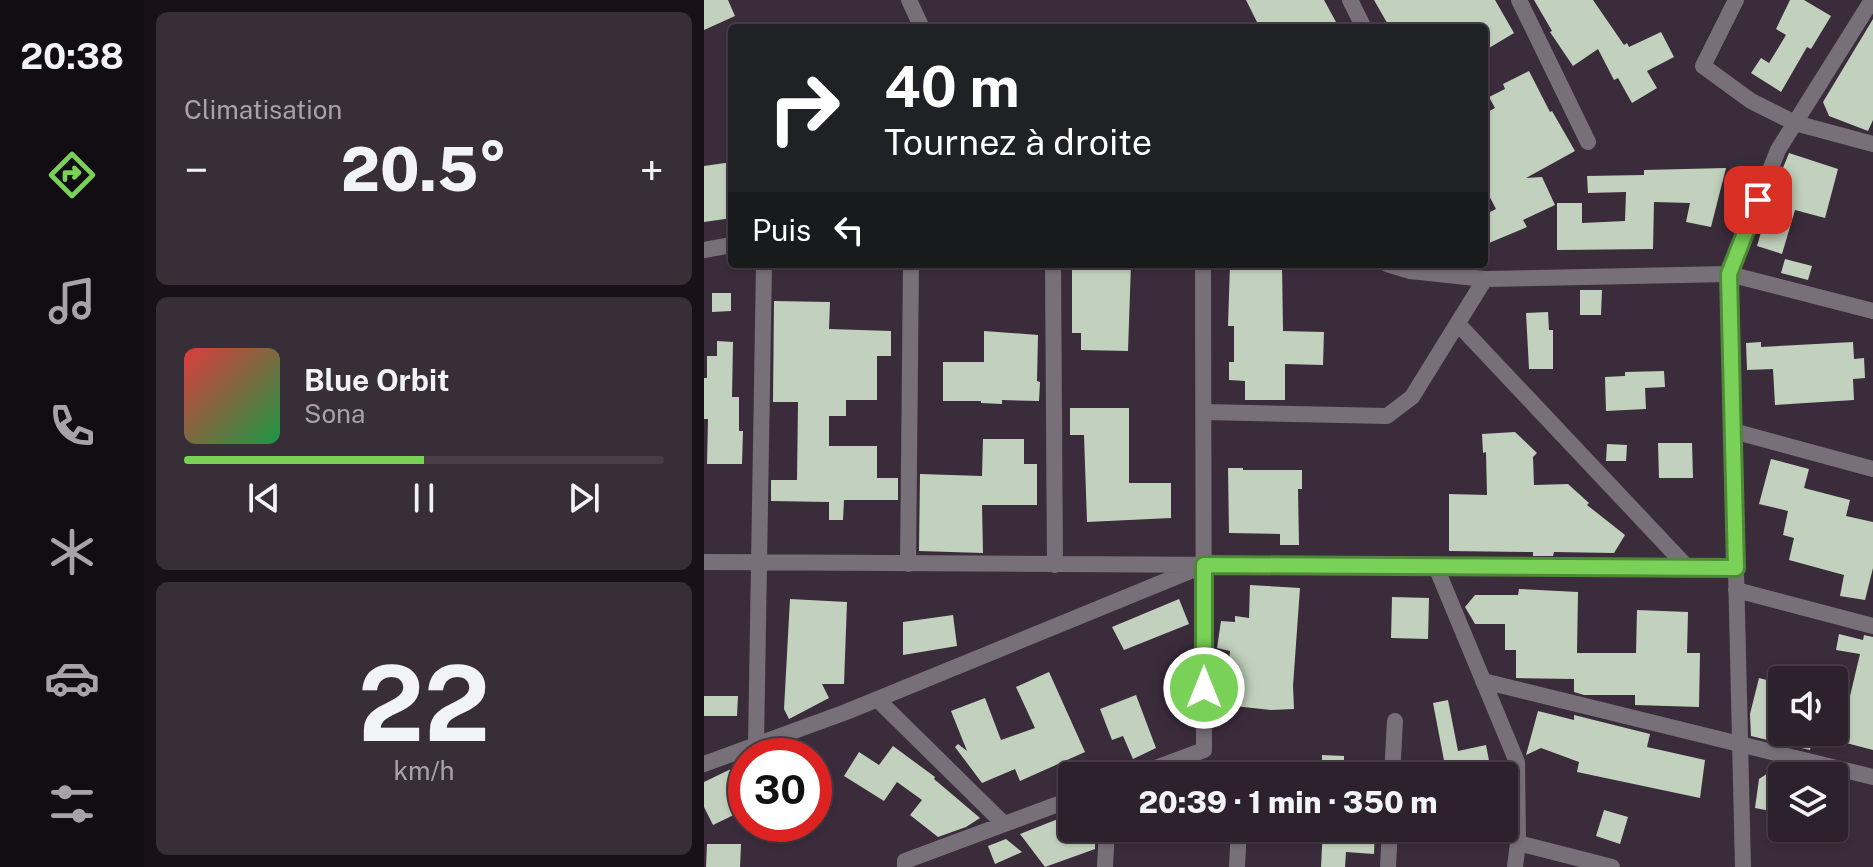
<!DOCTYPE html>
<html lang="fr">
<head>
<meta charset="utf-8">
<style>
	body { margin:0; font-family:"Public Sans",sans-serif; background:#382e38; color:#f1f3f6; height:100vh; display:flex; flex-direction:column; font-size:30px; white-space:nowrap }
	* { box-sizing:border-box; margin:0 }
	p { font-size:26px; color:#a6a3a9 }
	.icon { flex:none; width:44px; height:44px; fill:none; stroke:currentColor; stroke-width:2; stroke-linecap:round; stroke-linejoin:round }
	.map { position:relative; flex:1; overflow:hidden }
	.drawer { display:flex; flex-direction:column; gap:12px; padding:12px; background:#181218; width:560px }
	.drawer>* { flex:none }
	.banner { position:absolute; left:24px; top:24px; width:760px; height:244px; border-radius:8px; box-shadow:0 2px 6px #0004,0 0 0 2px #483e48; background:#202124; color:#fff; overflow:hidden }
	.tools { position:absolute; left:1064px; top:666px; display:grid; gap:16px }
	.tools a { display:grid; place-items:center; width:80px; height:80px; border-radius:8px; background:#2c212c; box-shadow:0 2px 6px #0004,0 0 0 2px #483e48; font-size:40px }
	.speed { position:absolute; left:24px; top:738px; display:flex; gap:16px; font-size:40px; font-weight:700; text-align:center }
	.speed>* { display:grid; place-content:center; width:104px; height:104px; border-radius:50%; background:#2c212c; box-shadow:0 2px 6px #0004,0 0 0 2px #483e48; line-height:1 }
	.speed .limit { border:12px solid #d22; background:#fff; color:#111 }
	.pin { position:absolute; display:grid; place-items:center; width:68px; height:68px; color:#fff; margin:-34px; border-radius:16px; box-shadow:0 4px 12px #0006 }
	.me { position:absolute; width:88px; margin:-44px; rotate:0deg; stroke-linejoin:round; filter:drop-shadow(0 0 6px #0008) }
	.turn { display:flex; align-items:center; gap:28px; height:168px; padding:0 24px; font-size:36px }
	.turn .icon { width:104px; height:104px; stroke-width:2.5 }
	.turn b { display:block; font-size:56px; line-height:68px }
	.then { display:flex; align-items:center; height:76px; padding:0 24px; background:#0003; gap:16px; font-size:30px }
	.big { font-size:60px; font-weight:800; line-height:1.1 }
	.drawer .tile { flex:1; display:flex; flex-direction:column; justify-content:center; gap:12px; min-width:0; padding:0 28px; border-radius:12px; background:#382e38 }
	.drawer .dial { align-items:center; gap:0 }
	.dial b { font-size:104px; line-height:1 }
	.song { display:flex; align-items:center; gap:24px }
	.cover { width:96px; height:96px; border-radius:12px; background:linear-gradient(135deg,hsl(0 70% 55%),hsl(140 70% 35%)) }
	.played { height:8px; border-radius:4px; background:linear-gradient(90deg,#7ad157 50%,#483e48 50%) }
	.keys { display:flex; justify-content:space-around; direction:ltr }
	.heat { display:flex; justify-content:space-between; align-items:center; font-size:44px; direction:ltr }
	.trip { position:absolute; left:354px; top:762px; width:460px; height:80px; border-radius:8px; background:#2c212c; box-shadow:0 2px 6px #0004,0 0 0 2px #483e48; font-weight:800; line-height:80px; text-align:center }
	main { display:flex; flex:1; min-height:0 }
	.menu { display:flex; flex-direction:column; width:144px; justify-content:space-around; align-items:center; background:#120d12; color:#a6a3a9 }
	.menu .icon { width:56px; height:56px }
	.menu .current { color:#7ad157 }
	.menu b { font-size:36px; color:#f1f3f6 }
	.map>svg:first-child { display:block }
</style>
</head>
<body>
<main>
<nav class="menu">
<b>20:38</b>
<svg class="icon current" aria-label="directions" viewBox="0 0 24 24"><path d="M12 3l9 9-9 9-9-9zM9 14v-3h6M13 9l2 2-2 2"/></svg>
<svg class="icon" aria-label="music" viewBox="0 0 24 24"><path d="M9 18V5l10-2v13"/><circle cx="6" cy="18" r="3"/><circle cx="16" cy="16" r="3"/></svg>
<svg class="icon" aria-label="phone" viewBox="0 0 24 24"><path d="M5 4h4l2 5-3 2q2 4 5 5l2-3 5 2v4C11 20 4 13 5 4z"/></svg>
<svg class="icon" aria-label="climate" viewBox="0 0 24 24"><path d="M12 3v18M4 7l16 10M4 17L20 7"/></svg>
<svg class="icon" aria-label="car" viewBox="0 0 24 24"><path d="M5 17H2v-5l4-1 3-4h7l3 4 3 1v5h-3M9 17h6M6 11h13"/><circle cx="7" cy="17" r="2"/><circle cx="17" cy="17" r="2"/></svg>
<svg class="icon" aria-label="filters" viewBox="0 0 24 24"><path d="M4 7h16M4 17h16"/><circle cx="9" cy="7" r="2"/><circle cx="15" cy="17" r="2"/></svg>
</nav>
<section class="drawer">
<div class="tile"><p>Climatisation</p>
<div class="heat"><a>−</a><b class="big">20.5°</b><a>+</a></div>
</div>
<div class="tile">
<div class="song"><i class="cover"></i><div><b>Blue Orbit</b><p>Sona</p></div></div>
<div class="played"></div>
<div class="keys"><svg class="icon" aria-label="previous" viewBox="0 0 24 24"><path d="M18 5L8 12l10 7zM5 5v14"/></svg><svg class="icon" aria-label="pause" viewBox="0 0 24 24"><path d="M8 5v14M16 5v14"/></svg><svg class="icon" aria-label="next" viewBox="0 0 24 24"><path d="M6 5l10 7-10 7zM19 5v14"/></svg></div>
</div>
<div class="tile dial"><b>22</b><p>km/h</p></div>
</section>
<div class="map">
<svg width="1169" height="867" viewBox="0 0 1169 867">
	<rect width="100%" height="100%" fill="#3b2c3b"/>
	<path fill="#c2d1bd" d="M0 0H24L31 16 0 30Z
		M542 0H620L632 22 621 28H556Z
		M670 0H791L810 33 780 51V28H686Z
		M830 0H889L920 45 923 43 925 47 957 32 970 57 943 71 953 88 928 103 914 78 910 80 894 49 869 66 846 32 848 31Z
		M1086 0H1100L1127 16 1107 49 1103 47 1077 92 1047 73 1057 58 1065 63 1082 35 1072 29Z
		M1169 19V120L1164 131 1125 116 1119 102Z
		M825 71 846 112 848 111 871 151 822 178 838 177 851 205 819 220 823 227 785 243 780 233V215L792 209 780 186V114L791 108 785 97 801 89 799 84Z
		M1085 153 1134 169 1121 218 1091 210 1078 254 1053 246 1067 197Z
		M28 162V218L0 222V166Z
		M1022 168 1007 227 982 222 986 203 950 202 949 249 853 250V203H878V223L921 221 922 192 884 193 883 176 940 175V170Z
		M1081 259 1108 266 1104 280 1077 273Z
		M408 264H427L424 351 377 350V333H368V268H408Z
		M526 264H578L579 331 620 332 619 365 581 364V400H541V381L525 380V362H530V326H524Z
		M876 290H898L897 315H876Z
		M8 293H27V311L8 312Z
		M70 301 126 302 125 329 187 331V356H173V400H142V416H125V446H173V478H194V500H140L139 520H125V502L67 501V480H93L94 402H69Z
		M844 312 845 330H849V369H825L822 313Z
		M280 331 334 335 333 381 336 382 335 401 298 400V404L277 403V401H239V362H280Z
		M13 341 29 342 28 397H35V431H39L38 464H3L4 419H0V378H3V356H13Z
		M1057 342V347L1149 342 1150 359 1160 358 1161 378 1149 379 1150 400 1071 405 1069 369 1043 370 1042 343Z
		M960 371 961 387 941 388 942 409 902 411 901 377 921 376V372Z
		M366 408H425V483H467V518L383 522 380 435H366Z
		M811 432 833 453 829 457 830 485 864 484 885 503 883 505 921 535 910 553 850 552 849 556H829V552L745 551V494L783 495 782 452 779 453 778 434Z
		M279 439H320V464H333V505H278L279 553 215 551 216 474 278 476Z
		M954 443H988L989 478H955Z
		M903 444 923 445 922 461H902Z
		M1067 459 1105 469 1100 488 1146 500 1142 516 1169 522V568L1161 600 1136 596 1140 575 1085 560 1090 538 1079 535 1084 511 1055 504Z
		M524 468H539V470H598V489H594L595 545H576V534L525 533Z
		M546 585 596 588 589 686 590 709 567 710 521 705 526 651 513 648 517 621 531 622V616L545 618Z
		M815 589 874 592 873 653H932L933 610 984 612 983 653H996L995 707 931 705V695H880L870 692V679L812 678V650H801V624H771L761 607 771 595H814Z
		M688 597 725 598 724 639 687 638Z
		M86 599 143 602 140 684H118L125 698 85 719 80 709Z
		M475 599 485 624 420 650 408 627Z
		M249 615 253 646 199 655V622Z
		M1135 634 1159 640 1160 635 1169 637V750L1131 740 1143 695 1146 696 1156 654 1132 650Z
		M345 672 381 752 316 781 311 769 278 783 251 747 254 744 263 751 247 711 281 698 297 740 331 728 312 687Z
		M1055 678 1078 684V732H1110L1106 750 1047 736 1046 714Z
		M432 695 452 748 429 759 419 736 408 740 396 709Z
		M0 696H34L33 716H0Z
		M744 700 754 751 782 745 788 776H743L729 703Z
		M834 711 870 720V715L946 734 943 747 1001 760 996 798 873 772 875 762 837 748 822 755Z
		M189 746 231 777 230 779 276 818 262 827 234 837 206 815 218 800 193 782 180 801 140 776 155 752 175 765Z
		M618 755 640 756V776H618Z
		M29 768 42 795V809L9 825 0 807V782Z
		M1067 771 1078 773V813L1051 808 1055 779Z
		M900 810 924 817 916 844 892 836Z
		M354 819 363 842H391V849L341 867 316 834Z
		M619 828H671L670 854 642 852 641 867H617Z
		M302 839 318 852 291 864 284 846Z
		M3 844H37L36 867H2Z"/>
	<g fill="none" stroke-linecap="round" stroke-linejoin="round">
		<path stroke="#787078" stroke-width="16" d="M205 0 218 28
			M646 0 660 28
			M815 0 884 142
			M1032 0 999 66 1047 101 1091 123
			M0 250 28 245
			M349 264 351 565
			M683 264 706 271 781 279 1025 274 1169 311
			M754 324 984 568
			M500 412 683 416 708 397 781 279
			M1029 431 1169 469
			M0 562 1032 568
			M204 564 207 264
			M732 567 813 762 814 843 811 867
			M1032 590 1169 626
			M779 681 1169 777
			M174 700 300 824
			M52 745 60 264
			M0 764 142 712 491 569
			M430 776 500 750 499 264
			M688 776 691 721
			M814 843 908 867
			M201 867V861L368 799
			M401 867 403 828
			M533 867 535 828
			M684 867 686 828
			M1039 867 1025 274 1074 150 1168 0"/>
		<path stroke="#787078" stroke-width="16" d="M1091 123 1169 144"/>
	</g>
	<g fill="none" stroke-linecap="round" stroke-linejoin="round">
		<defs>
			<path id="route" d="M500 688V565L1032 568 1025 274 1054 200"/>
		</defs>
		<use href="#route" stroke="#4f8839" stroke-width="20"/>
		<use href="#route" stroke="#7ad157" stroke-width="14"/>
	</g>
</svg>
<div class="tools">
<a><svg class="icon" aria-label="sound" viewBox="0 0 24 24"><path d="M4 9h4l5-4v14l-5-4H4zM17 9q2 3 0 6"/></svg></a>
<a><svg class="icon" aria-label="layers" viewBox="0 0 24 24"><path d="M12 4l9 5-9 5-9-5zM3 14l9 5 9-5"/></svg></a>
</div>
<div class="speed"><div class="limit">30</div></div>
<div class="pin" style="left:1054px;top:200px;background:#d93025"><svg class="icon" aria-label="arrive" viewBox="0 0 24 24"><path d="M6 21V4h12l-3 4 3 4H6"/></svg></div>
<svg class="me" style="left:500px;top:688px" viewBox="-20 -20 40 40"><circle r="17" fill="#7ad157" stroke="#fff" stroke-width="3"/><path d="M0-11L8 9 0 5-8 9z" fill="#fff"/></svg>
<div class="trip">20:39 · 1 min · 350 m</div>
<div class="banner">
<div class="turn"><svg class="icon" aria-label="right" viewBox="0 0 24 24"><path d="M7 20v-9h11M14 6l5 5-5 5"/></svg><div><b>40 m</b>Tournez à droite</div></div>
<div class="then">Puis<svg class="icon" aria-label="left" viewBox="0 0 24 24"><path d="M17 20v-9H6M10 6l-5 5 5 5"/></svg></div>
</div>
</div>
</main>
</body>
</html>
